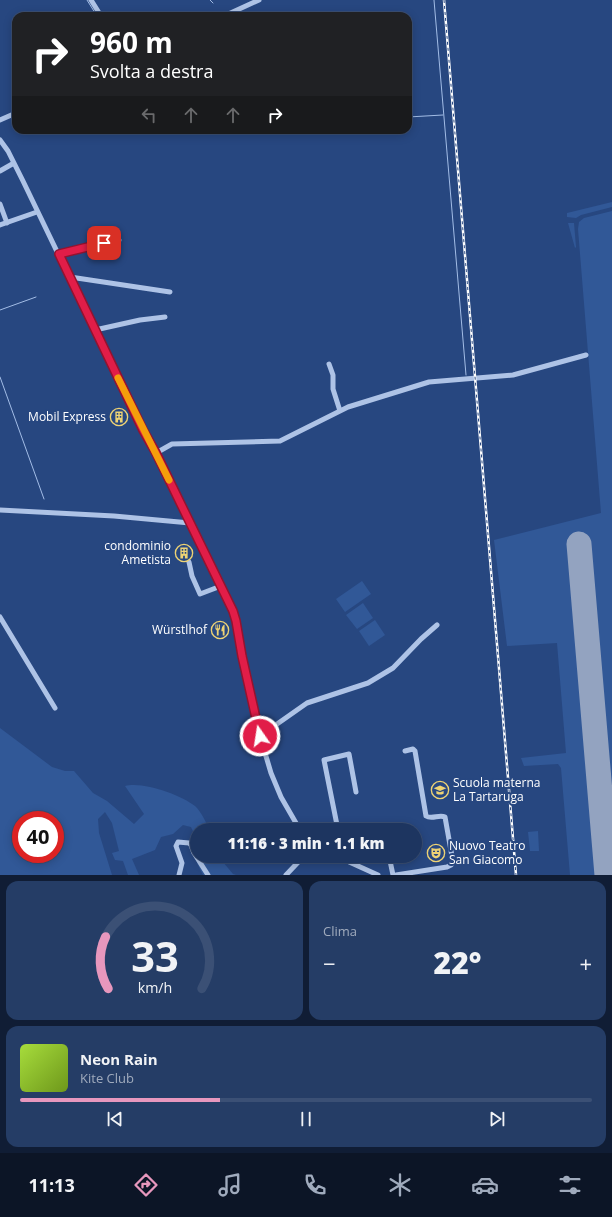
<!DOCTYPE html>
<html lang="it">
<head>
<meta charset="utf-8">
<style>
	body { margin:0; font-family:"Open Sans",sans-serif; background:#253d66; color:#f1f3f6; height:100vh; display:flex; flex-direction:column; font-size:15px; white-space:nowrap }
	* { box-sizing:border-box; margin:0 }
	p { font-size:13px; color:#a0abbd }
	.icon { flex:none; width:22px; height:22px; fill:none; stroke:currentColor; stroke-width:2; stroke-linecap:round; stroke-linejoin:round }
	.map { position:relative; height:875px; overflow:hidden }
	.side { display:flex; flex-direction:column; gap:6px; padding:6px; background:#101d35; flex:1 }
	.side>* { flex:none }
	.top-card { position:absolute; left:12px; top:12px; width:400px; height:122px; border-radius:12px; box-shadow:0 2px 10px #0003,0 0 0 1px #3b5075; background:#202124; color:#fff; overflow:hidden }
	.speed { position:absolute; left:12px; top:811px; display:flex; gap:8px; font-size:20px; font-weight:700; text-align:center }
	.speed>* { display:grid; place-content:center; width:52px; height:52px; border-radius:50%; background:#1d3560; box-shadow:0 2px 10px #0003,0 0 0 1px #3b5075; line-height:1 }
	.speed .limit { border:6px solid #d22; background:#fff; color:#111 }
	.pin { position:absolute; display:grid; place-items:center; width:34px; height:34px; color:#fff; margin:-17px; border-radius:8px; box-shadow:0 2px 6px #0006 }
	.me { position:absolute; width:44px; margin:-22px; rotate:347deg; stroke-linejoin:round; filter:drop-shadow(0 0 3px #0008) }
	.turn { display:flex; align-items:center; gap:14px; height:84px; padding:0 12px; font-size:18px }
	.turn .icon { width:52px; height:52px; stroke-width:2.5 }
	.turn b { display:block; font-size:28px; line-height:34px }
	.lanes { display:flex; align-items:center; height:38px; padding:0 12px; background:#0003; justify-content:center; gap:20px; direction:ltr }
	.lanes .off { opacity:.35 }
	.big { font-size:30px; font-weight:800; line-height:1.1 }
	.side .card { flex:1; display:flex; flex-direction:column; justify-content:center; gap:6px; min-width:0; padding:0 14px; border-radius:12px; background:#253d66 }
	.side .dial { align-items:center; gap:0 }
	.dial svg { height:104px; overflow:visible; fill:none; stroke:#3b5075; stroke-width:7; stroke-linecap:round; text-anchor:middle }
	.dial text { fill:#f1f3f6; stroke:none }
	.song { display:flex; align-items:center; gap:12px }
	.cover { width:48px; height:48px; border-radius:6px; background:linear-gradient(135deg,hsl(80 70% 55%),hsl(80 70% 35%)) }
	.played { height:4px; border-radius:2px; background:linear-gradient(90deg,#e797bd 35%,#3b5075 35%) }
	.keys { display:flex; justify-content:space-around; direction:ltr }
	.heat { display:flex; justify-content:space-between; align-items:center; font-size:22px; direction:ltr }
	.side .tiles { flex:1; display:grid; gap:6px; grid-template-columns:1fr 1fr }
	.card:last-child { grid-column:span 2 }
	.trip { position:absolute; left:190px; top:823px; width:232px; height:40px; border-radius:20px; background:#1d3560; box-shadow:0 2px 10px #0003,0 0 0 1px #3b5075; font-weight:800; line-height:40px; text-align:center }
	.menu { display:flex; height:64px; justify-content:space-around; align-items:center; background:#0c1526; color:#a0abbd }
	.menu .icon { width:28px; height:28px }
	.menu .on { color:#e797bd }
	.menu b { font-size:18px; color:#f1f3f6 }
	.map>svg:first-child { display:block }
</style>
</head>
<body>
<div class="map">
<svg width="612" height="875" viewBox="0 0 612 875">
	<rect width="100%" height="100%" fill="#274780"/>
	<path fill="#315897" fill-rule="evenodd" d="M612 202V207L581 215 576 218 567 217V213Z
		M612 211V875H570L561 768 558 764 524 766 521 758 566 753 557 643 507 646 494 540 601 513 578 229 579 222 584 218Z
		M568 223H574L576 247 575 248Z
		M362 581 371 594 345 612 336 599Z
		M363 603 373 618 357 629 346 615Z
		M375 620 385 635 369 646 359 631Z
		M0 728 52 767 65 771H74L93 793 107 801 134 824 144 814 125 786C143 781 181 795 195 806 201 811 206 823 210 830H197V856H218L233 874 236 875H203L197 863V840L191 827 183 825 173 834 161 837 155 850 132 859 139 875H128L123 861 115 860 112 853 119 851 112 823 105 812 98 819 99 833 112 875H0ZM21 820H55V854H21Z
		M538 831 539 851H530L528 832Z"/>
	<g fill="none" stroke-linecap="round" stroke-linejoin="round">
		<path stroke="#a3bde6" stroke-width="1" d="M87 0 97 16
			M210 0 213 3
			M434 0 466 375
			M408 117 443 115
			M0 310 36 297
			M0 377 44 499"/>
		<path stroke="#93a3c0" stroke-width="25" d="M579 544 607 875"/>
		<path stroke="#aec3e6" stroke-width="5" d="M91 0 101 16
			M224 16 259 0
			M0 120 16 113
			M0 140 8 151 23 181 143 430 156 453 233 611 236 621 242 656 260 736 271 773 281 797 300 830
			M0 171 14 163
			M0 204 7 223
			M0 225 37 212
			M59 254 119 240
			M70 277 170 292
			M95 330 140 320 165 317
			M329 364 333 375V389L340 411
			M156 453 172 444 280 441 348 407 429 382 513 375 586 355
			M0 510 114 516 190 523
			M189 562 192 576 200 594 221 586
			M0 617 55 708
			M260 736 307 703 368 683 393 668 421 639 437 625
			M338 830 324 760 349 754 356 792
			M327 856 347 861 378 875
			M389 856 393 875
			M179 875 182 863 176 846 178 842 189 843 191 845 194 853 208 875
			M286 875 304 856
			M396 875 447 867 451 865 453 862 445 817C439 814 432 820 426 816L415 751 413 749 405 751"/>
		<defs>
			<path id="rail" d="M444 0 516 875"/>
		</defs>
		<use href="#rail" stroke="#fff" stroke-width="2.5"/>
		<use href="#rail" stroke="#274780" stroke-width="1" stroke-dasharray="3" stroke-linecap="butt"/>
	</g>
	<g fill="none" stroke-linecap="round" stroke-linejoin="round">
		<defs>
			<path id="route" d="M104 243 59 254 143 430 156 453 233 611 236 621 242 656 260 736"/>
		</defs>
		<use href="#route" stroke="#92132f" stroke-width="10"/>
		<use href="#route" stroke="#e11d48" stroke-width="7"/>
		<path stroke="#f59e0b" stroke-width="7" d="M118 378 169 480"/>
	</g>
	<defs>
		<symbol id="building-ring" viewBox="-11 -11 22 22"><circle r="9.5" fill="#274780" stroke="#eed374" stroke-width="1.5"/><path d="M-4-6H4V6H1V3H-1V6H-4ZM-2.5-4.3h1.7v1.8h-1.7ZM.8-4.3h1.7v1.8H.8ZM-2.5-1h1.7V.8h-1.7ZM.8-1h1.7V.8H.8Z" fill="#eed374"/></symbol>
		<symbol id="restaurant-ring" viewBox="-11 -11 22 22"><circle r="9.5" fill="#274780" stroke="#eed374" stroke-width="1.5"/><path d="M-5-6h1v4h1v-4h1v4h1v-4h1v5L-1.5 .5V6h-2V.5L-5-1ZM5-6V6H3V1.5H1.5Q1.5-4 5-6Z" fill="#eed374"/></symbol>
		<symbol id="school-ring" viewBox="-11 -11 22 22"><circle r="9.5" fill="#274780" stroke="#eed374" stroke-width="1.5"/><path d="M0-5L7-2L0 1L-7-2ZM-4 1L0 2.5L4 1V4Q0 6-4 4Z" fill="#eed374"/></symbol>
		<symbol id="theatre-ring" viewBox="-11 -11 22 22"><circle r="9.5" fill="#274780" stroke="#eed374" stroke-width="1.5"/><path d="M-5-5.5Q0-4 5-5.5V0Q5 5 0 6Q-5 5-5 0ZM-3.3-2.5H-1v1.5H-3.3ZM1-2.5H3.3v1.5H1ZM-2.8 1Q0 5.5 2.8 1Z" fill="#eed374"/></symbol>
	</defs>
	<g fill-rule="evenodd">
		<use href="#building-ring" x="109" y="407" width="20" height="20"/>
		<use href="#building-ring" x="174" y="543" width="20" height="20"/>
		<use href="#restaurant-ring" x="210" y="620" width="20" height="20"/>
		<use href="#school-ring" x="430" y="780" width="20" height="20"/>
		<use href="#theatre-ring" x="426" y="843" width="20" height="20"/>
	</g>
	<g text-anchor="middle" stroke-width="4" stroke-linejoin="round" paint-order="stroke">
		<g font-size="12" fill="#fff" stroke="#274780" text-anchor="end">
			<text x="106" y="421">Mobil Express</text>
			<text x="171" y="550">condominio<tspan x="171" dy="14">Ametista</tspan></text>
			<text x="207" y="634">Würstlhof</text>
			<text x="453" y="787" text-anchor="start">Scuola materna<tspan x="453" dy="14">La Tartaruga</tspan></text>
			<text x="449" y="850" text-anchor="start">Nuovo Teatro<tspan x="449" dy="14">San Giacomo</tspan></text>
		</g>
	</g>
</svg>
<div class="speed"><div class="limit">40</div></div>
<div class="pin" style="left:104px;top:243px;background:#d93025"><svg class="icon" aria-label="arrive" viewBox="0 0 24 24"><path d="M6 21V4h12l-3 4 3 4H6"/></svg></div>
<svg class="me" style="left:260px;top:736px" viewBox="-20 -20 40 40"><circle r="17" fill="#e11d48" stroke="#fff" stroke-width="3"/><path d="M0-11L8 9 0 5-8 9z" fill="#fff"/></svg>
<div class="trip">11:16 · 3 min · 1.1 km</div>
<div class="top-card">
<div class="turn"><svg class="icon" aria-label="right" viewBox="0 0 24 24"><path d="M7 20v-9h11M14 6l5 5-5 5"/></svg><div><b>960 m</b>Svolta a destra</div></div>
<div class="lanes"><svg class="icon off" aria-label="left" viewBox="0 0 24 24"><path d="M17 20v-9H6M10 6l-5 5 5 5"/></svg><svg class="icon off" aria-label="ahead" viewBox="0 0 24 24"><path d="M12 20V5M6 11l6-6 6 6"/></svg><svg class="icon off" aria-label="ahead" viewBox="0 0 24 24"><path d="M12 20V5M6 11l6-6 6 6"/></svg><svg class="icon" aria-label="right" viewBox="0 0 24 24"><path d="M7 20v-9h11M14 6l5 5-5 5"/></svg></div>
</div>
</div>
<section class="side">
<div class="tiles">
<div class="card dial"><svg viewBox="0 0 100 80">
<path d="M14 69A42 42 0 1 1 86 69"/>
<path d="M14 69A42 42 0 0 1 12 29" stroke="#e797bd"/>
<text x="50" y="56" font-size="32" font-weight="700">33</text>
<text x="50" y="72" font-size="11">km/h</text>
</svg></div>
<div class="card"><p>Clima</p>
<div class="heat"><a>−</a><b class="big">22°</b><a>+</a></div>
</div>
<div class="card">
<div class="song"><i class="cover"></i><div><b>Neon Rain</b><p>Kite Club</p></div></div>
<div class="played"></div>
<div class="keys"><svg class="icon" aria-label="previous" viewBox="0 0 24 24"><path d="M18 5L8 12l10 7zM5 5v14"/></svg><svg class="icon" aria-label="pause" viewBox="0 0 24 24"><path d="M8 5v14M16 5v14"/></svg><svg class="icon" aria-label="next" viewBox="0 0 24 24"><path d="M6 5l10 7-10 7zM19 5v14"/></svg></div>
</div>
</div>
</section>
<nav class="menu">
<b>11:13</b>
<svg class="icon on" aria-label="directions" viewBox="0 0 24 24"><path d="M12 3l9 9-9 9-9-9zM9 14v-3h6M13 9l2 2-2 2"/></svg>
<svg class="icon" aria-label="music" viewBox="0 0 24 24"><path d="M9 18V5l10-2v13"/><circle cx="6" cy="18" r="3"/><circle cx="16" cy="16" r="3"/></svg>
<svg class="icon" aria-label="phone" viewBox="0 0 24 24"><path d="M5 4h4l2 5-3 2q2 4 5 5l2-3 5 2v4C11 20 4 13 5 4z"/></svg>
<svg class="icon" aria-label="climate" viewBox="0 0 24 24"><path d="M12 3v18M4 7l16 10M4 17L20 7"/></svg>
<svg class="icon" aria-label="car" viewBox="0 0 24 24"><path d="M5 17H2v-5l4-1 3-4h7l3 4 3 1v5h-3M9 17h6M6 11h13"/><circle cx="7" cy="17" r="2"/><circle cx="17" cy="17" r="2"/></svg>
<svg class="icon" aria-label="filters" viewBox="0 0 24 24"><path d="M4 7h16M4 17h16"/><circle cx="9" cy="7" r="2"/><circle cx="15" cy="17" r="2"/></svg>
</nav>
</body>
</html>
